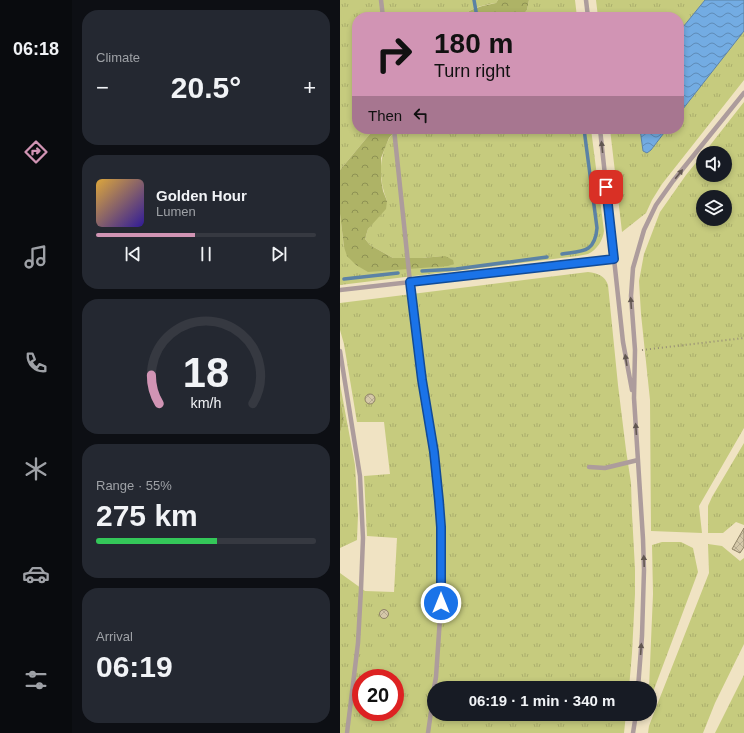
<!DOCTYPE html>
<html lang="en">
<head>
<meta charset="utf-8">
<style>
	body { margin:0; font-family:Helvetica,sans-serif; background:#242831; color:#f1f3f6; height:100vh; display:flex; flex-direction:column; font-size:15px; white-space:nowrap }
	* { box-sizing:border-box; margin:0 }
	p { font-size:13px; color:#9ea1a6 }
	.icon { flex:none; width:22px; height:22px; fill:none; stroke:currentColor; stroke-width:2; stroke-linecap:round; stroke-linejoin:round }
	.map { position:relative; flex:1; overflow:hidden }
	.panel { display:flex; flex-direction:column; gap:10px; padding:10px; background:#0d0f14; width:268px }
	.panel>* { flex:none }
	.guide { position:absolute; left:12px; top:12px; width:332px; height:122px; border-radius:16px; box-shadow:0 2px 6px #0003; background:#d194b4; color:#111; overflow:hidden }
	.buttons { position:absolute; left:356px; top:146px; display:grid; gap:8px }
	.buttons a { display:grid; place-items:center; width:36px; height:36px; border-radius:50%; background:#171b24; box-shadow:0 2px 6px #0003; font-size:20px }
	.speed { position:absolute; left:12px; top:669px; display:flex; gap:8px; font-size:20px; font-weight:700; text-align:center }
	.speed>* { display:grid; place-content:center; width:52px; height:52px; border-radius:50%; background:#171b24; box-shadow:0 2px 6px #0003; line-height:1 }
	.speed .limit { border:6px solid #d22; background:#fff; color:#111 }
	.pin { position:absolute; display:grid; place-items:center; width:34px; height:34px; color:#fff; margin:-17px; border-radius:8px; box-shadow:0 2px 6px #0006 }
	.me { position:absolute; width:44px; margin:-22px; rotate:0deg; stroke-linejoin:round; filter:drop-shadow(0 0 3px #0008) }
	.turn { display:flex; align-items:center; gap:14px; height:84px; padding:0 16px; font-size:18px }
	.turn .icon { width:52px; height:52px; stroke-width:2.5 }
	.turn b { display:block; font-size:28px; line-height:34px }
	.then { display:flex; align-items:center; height:38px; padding:0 16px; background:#0003; gap:8px; font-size:15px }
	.big { font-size:30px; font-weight:800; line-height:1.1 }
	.panel .tile { flex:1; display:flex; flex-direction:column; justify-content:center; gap:6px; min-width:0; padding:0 14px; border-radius:16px; background:#242831 }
	.panel .dial { align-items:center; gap:0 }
	.dial svg { height:104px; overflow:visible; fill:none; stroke:#363941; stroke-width:7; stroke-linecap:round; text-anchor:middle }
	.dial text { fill:#f1f3f6; stroke:none }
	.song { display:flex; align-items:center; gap:12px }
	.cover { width:48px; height:48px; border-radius:6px; background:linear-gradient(135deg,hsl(40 70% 55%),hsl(250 70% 35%)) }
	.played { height:4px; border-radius:2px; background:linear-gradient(90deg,#d194b4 45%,#363941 45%) }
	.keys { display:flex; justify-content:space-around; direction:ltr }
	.heat { display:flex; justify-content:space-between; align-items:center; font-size:22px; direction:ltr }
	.charge { height:6px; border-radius:3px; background:linear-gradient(90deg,#34c759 55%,#363941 0) }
	.trip { position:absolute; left:87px; top:681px; width:230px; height:40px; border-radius:20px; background:#171b24; box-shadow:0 2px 6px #0003; font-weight:800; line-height:40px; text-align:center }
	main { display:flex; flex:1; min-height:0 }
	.dock { display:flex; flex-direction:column; width:72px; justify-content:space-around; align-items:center; background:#090b0e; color:#9ea1a6 }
	.dock .icon { width:28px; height:28px }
	.dock .current { color:#d194b4 }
	.dock b { font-size:18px; color:#f1f3f6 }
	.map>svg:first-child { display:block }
</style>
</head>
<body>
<main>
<nav class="dock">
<b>06:18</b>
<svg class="icon current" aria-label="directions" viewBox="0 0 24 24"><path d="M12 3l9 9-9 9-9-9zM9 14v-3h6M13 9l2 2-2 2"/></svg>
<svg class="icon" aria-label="music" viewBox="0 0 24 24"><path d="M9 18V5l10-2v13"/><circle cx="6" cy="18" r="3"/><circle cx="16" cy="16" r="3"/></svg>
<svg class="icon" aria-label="phone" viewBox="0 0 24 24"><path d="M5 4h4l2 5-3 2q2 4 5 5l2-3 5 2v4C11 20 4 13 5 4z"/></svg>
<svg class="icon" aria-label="climate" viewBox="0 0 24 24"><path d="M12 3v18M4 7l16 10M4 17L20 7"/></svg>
<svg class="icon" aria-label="car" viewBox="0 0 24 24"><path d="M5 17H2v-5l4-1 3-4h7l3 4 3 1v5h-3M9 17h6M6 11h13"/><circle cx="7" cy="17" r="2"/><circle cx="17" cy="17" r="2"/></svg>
<svg class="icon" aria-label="filters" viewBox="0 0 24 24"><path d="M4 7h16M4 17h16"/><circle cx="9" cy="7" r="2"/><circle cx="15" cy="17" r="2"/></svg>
</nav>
<section class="panel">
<div class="tile"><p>Climate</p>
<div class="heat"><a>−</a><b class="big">20.5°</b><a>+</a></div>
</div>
<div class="tile">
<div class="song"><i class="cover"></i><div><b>Golden Hour</b><p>Lumen</p></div></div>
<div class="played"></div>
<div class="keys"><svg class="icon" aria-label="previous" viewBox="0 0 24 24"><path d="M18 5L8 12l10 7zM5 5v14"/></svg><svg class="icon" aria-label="pause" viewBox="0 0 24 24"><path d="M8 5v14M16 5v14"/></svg><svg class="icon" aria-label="next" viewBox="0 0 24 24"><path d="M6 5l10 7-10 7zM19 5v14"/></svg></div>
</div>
<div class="tile dial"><svg viewBox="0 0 100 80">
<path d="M14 69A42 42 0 1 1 86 69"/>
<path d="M14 69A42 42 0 0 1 8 47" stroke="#d194b4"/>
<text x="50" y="56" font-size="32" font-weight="700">18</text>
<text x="50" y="72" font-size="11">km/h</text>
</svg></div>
<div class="tile"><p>Range · 55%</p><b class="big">275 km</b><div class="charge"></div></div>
<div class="tile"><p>Arrival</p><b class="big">06:19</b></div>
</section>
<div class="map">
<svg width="404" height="733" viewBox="0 0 404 733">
	<defs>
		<pattern id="grass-tufts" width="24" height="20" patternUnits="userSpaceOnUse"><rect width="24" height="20" fill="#c6cb7e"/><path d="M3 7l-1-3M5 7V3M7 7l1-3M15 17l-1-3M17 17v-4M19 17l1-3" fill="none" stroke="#aaae6c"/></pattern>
		<pattern id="forest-crowns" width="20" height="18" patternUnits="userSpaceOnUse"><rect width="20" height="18" fill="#aeb366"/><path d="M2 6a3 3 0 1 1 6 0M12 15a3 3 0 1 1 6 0" fill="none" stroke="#8d9153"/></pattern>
		<pattern id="water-waves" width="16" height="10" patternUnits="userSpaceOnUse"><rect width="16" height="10" fill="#73ace3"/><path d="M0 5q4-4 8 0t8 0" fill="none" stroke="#5e8bb7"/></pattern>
		<pattern id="building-cross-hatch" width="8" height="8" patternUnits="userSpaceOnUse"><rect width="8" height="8" fill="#d5c8a9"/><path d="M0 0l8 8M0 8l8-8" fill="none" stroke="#b7ab91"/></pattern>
	</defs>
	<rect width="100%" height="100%" fill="#f0e3c3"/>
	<path fill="url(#grass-tufts)" fill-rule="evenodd" d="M0 0H158L156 3C144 5 131 7 122 17H17V129H34L0 170Z
		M189 0H235L237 17H181L187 10Z
		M256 0H365L339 32V17H258Z
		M404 31V80L322 184 312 200 306 213 282 232 270 129H300L303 151 307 153 311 150 327 129H339V114Z
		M404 102V428L359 506 362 533 311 531 310 400 301 314 299 281 304 254 320 212 346 175 363 154V175H385V153H364ZM363 197H385V219H363Z
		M57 129H251L264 231C263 240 257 250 248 254 245 255 241 255 238 256L0 285V214L4 247 16 265 105 256 82 258H53L30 245 25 239 28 229 34 221 47 201C39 181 38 159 49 139 51 135 55 132 57 129Z
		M248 272C258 273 265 276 268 285L278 385 286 450 291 483 292 514 295 569V594L292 653 289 688H94V714H286L284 733H0V573L25 591 54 592 57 538 27 536 24 476 50 474 44 422H17L4 344 0 330V303ZM21 678H55V712H21Z
		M0 384 15 465 18 515 17 540 0 548V433L4 420 0 397Z
		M404 443V525L396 522 383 533H368V506L372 497Z
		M322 542H341L353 548 358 572 310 700V688H309L313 594 312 545Z
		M368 544 382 546 400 561 404 558V644L375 703 363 733H308L309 726 317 705 369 573Z
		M404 675V733H375Z"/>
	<path fill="url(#forest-crowns)" d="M158 0H189L187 10 181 17H122C131 7 144 6 156 3Z
		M34 129H57L49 138 41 158V179L43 191 47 201 46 209 28 229 25 239 30 245 53 258H82L105 256 113 260 114 264 108 266 28 272 16 265 7 256 4 247 0 214V170Z
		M0 397 4 420 0 433Z"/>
	<path fill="url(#water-waves)" stroke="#5b82a5" d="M365 0H404V31L339 114V32Z
		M300 129H327L311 150 307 153 303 151Z"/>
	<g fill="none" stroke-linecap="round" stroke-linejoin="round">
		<path stroke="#5b82a5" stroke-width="3.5" d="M134 0 137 17
			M222 254C242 251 255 253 257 228L244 129
			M82 271 116 269 207 257
			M4 279 58 273"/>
	</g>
	<path fill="url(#building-cross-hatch)" stroke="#908467" d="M25 399a5 5 0 1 1 10 0a5 5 0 1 1-10 0Z
		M404 528V547L400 553 392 549Z
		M39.5 614a4.5 4.5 0 1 1 9 0a4.5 4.5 0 1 1-9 0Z"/>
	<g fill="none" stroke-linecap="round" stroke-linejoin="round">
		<path stroke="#968d75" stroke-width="2" stroke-dasharray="1 3" stroke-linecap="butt" d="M302 350 404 338"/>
		<path stroke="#ad9c9c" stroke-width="4.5" d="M41 0 43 17
			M246 0 248 17
			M54 129 70 282 82 380 94 452 101 527V603L96 677 94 688
			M260 129 283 342 292 390
			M0 290 275 259
			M0 351 20 476 23 538 21 589 18 643 7 733
			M249 467 265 468 298 460
			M298 688 302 636 304 570 303 539 294 398 295 350 291 296 293 268 304 230 316 205 333 181 404 93
			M88 733 94 691
			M293 733 296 714"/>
	</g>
	<defs><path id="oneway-solid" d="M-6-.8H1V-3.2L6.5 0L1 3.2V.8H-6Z"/></defs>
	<g fill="#625751">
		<use href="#oneway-solid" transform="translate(262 147) rotate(-96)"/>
		<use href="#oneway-solid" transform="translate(339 174) rotate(-51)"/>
		<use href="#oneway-solid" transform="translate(291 303) rotate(-94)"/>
		<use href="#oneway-solid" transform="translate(286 360) rotate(-99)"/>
		<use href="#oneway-solid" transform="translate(296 429) rotate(-94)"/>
		<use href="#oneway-solid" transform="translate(304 561) rotate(-92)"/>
		<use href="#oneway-solid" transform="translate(301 649) rotate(-86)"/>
	</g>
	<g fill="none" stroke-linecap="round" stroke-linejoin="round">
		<defs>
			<path id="route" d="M101 603V527L99 501 94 452 82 380 70 282 274 259 266 187"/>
		</defs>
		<use href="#route" stroke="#114b97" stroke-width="10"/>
		<use href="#route" stroke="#1a73e8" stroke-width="7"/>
	</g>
</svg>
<div class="buttons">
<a><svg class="icon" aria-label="sound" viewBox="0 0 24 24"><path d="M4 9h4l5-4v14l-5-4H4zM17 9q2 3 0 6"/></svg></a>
<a><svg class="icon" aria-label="layers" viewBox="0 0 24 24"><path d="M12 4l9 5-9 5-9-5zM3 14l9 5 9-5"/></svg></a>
</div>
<div class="speed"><div class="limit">20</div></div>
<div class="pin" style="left:266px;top:187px;background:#d93025"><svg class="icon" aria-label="arrive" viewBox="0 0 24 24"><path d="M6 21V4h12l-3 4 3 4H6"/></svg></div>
<svg class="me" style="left:101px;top:603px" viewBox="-20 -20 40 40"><circle r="17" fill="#1a73e8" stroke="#fff" stroke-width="3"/><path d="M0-11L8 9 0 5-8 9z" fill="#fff"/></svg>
<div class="trip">06:19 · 1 min · 340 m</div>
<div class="guide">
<div class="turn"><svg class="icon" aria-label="right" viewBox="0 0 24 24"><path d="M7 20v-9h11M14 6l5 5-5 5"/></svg><div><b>180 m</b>Turn right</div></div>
<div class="then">Then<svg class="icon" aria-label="left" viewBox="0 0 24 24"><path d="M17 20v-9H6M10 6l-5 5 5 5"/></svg></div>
</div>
</div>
</main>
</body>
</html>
